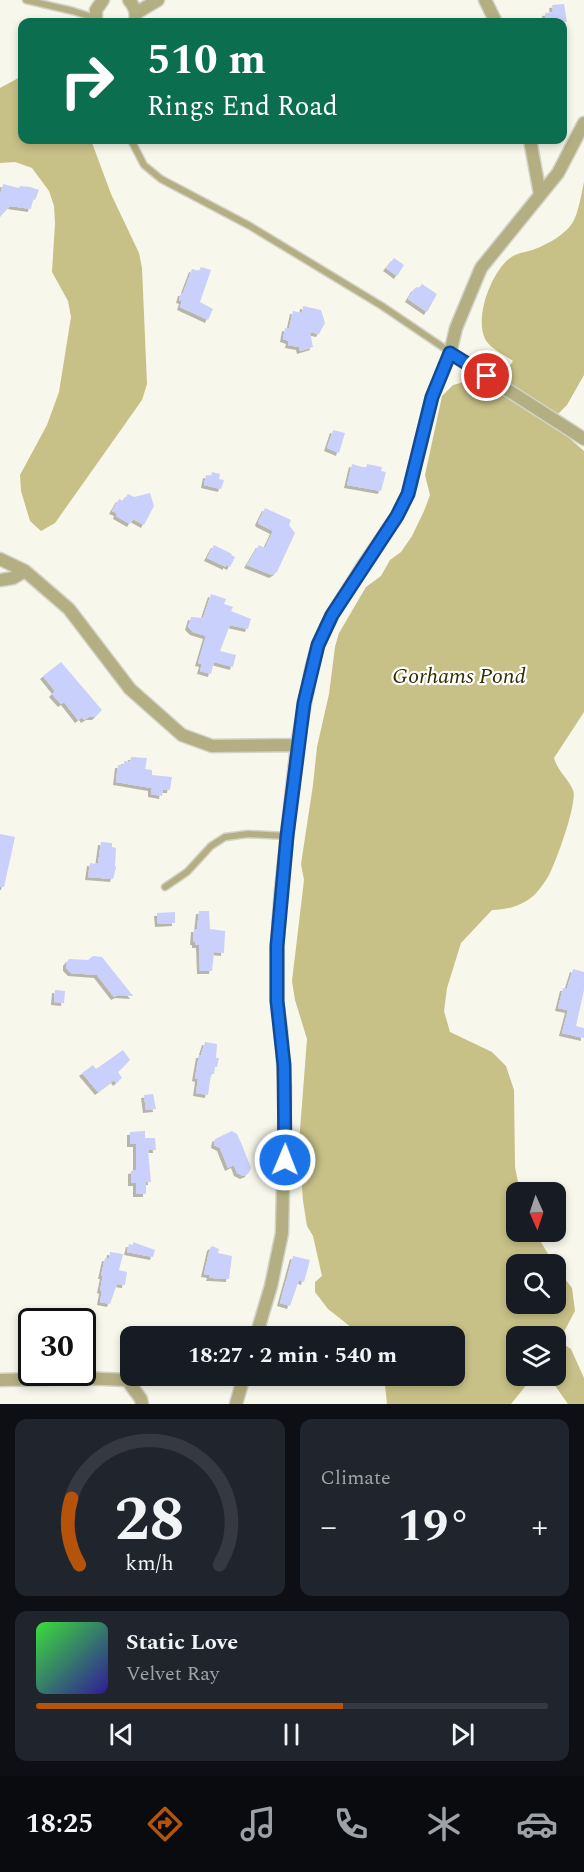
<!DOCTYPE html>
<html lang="en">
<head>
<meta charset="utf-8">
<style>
	body { margin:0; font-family:Spectral,serif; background:#20242c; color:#f1f3f6; height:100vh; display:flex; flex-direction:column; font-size:22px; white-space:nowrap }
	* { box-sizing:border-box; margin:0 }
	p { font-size:20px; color:#9ea1a6 }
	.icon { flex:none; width:33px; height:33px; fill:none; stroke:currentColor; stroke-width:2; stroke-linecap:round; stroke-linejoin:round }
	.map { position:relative; height:1404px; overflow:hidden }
	.drawer { display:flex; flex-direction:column; gap:15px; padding:15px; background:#0d0f14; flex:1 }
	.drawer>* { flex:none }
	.top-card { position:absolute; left:18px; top:18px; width:549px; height:126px; border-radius:12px; box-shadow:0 3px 9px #0003; background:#0b6e4f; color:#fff; overflow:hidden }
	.needle { width:39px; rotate:177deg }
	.buttons { position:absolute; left:506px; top:1182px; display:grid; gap:12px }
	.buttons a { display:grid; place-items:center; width:60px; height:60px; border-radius:12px; background:#171b24; box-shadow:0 3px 9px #0003; font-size:30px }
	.speed { position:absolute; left:18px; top:1308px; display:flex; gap:12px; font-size:30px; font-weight:700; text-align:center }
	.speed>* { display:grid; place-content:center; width:78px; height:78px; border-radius:50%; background:#171b24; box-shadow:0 3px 9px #0003; line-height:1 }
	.speed .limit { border:3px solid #111; border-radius:9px; background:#fff; color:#111 }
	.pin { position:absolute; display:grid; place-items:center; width:51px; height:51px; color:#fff; margin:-26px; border:3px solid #fff; border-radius:50%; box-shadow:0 2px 6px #0007 }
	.me { position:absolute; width:66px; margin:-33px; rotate:1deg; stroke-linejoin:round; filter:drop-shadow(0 0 4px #0008) }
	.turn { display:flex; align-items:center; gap:21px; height:126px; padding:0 30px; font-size:27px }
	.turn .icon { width:78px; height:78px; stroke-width:2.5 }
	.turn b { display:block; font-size:42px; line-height:51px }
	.big { font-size:45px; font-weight:700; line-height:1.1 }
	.drawer .tile { flex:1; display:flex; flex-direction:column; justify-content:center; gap:9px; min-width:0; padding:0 21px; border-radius:12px; background:#20242c }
	.drawer .dial { align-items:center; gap:0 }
	.dial svg { height:156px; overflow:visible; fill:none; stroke:#363941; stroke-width:7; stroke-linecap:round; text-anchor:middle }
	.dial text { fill:#f1f3f6; stroke:none }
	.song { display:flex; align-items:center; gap:18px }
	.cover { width:72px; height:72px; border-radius:9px; background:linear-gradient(135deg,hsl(120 70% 55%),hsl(250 70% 35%)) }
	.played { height:6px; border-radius:3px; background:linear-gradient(90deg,#b45309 60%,#363941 60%) }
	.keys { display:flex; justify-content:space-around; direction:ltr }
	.heat { display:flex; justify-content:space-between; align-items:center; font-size:33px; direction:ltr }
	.drawer .tiles { flex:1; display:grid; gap:15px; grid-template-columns:1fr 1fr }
	.tile:last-child { grid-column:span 2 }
	.trip { position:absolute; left:120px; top:1326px; width:345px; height:60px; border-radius:12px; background:#171b24; box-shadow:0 3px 9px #0003; font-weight:700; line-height:60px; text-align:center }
	.dock { display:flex; height:96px; justify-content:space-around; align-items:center; background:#090b0e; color:#9ea1a6 }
	.dock .icon { width:42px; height:42px }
	.dock .active { color:#b45309 }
	.dock b { font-size:27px; color:#f1f3f6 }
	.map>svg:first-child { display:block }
</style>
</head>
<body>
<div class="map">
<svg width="584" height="1404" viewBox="0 0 584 1404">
	<defs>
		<filter id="shadow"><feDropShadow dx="-3" dy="3" stdDeviation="0" flood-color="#0004"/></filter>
	</defs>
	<rect width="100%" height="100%" fill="#f8f7eb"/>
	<path fill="#c7c087" d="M22 76V140H91L111 194 139 253 142 268 147 384 142 400 55 523 41 531 30 521 21 491 20 475 47 425 59 392 71 317 68 301 52 272 55 223 54 206 49 191 32 168 15 162 0 163V88Z
		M584 182V375L567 405 548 424 568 437 584 451V712L554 758C558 772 568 778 573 790 578 802 556 862 549 875 545 882 538 892 532 897 519 907 508 909 492 910L461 943 447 988 444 1011 450 1032 492 1052 506 1066 514 1090 515 1167 520 1192H516V1232H535L554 1264H516V1304H555V1266L572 1288 575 1311 559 1341 571 1349 584 1378V1404H568L551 1380 543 1376H555V1336H516V1376H536L532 1378 511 1404H387L384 1376H454V1336L361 1335 328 1309 315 1292V1282L322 1276 313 1236 307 1226 303 1201 299 1143 307 1039 295 1000 292 981 304 880 301 864 313 785 317 747 329 694 335 647 339 633 366 587 381 576 390 560 401 552 412 536 424 511 430 495 425 475 442 396 453 385 464 382 482 384 492 390 513 361C505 355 493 350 487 342 472 321 492 268 513 256 520 252 528 252 535 249 548 244 566 234 573 222 579 211 581 195 584 182Z"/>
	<path fill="#c9d0fb" filter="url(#shadow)" d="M564 4 567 22H546L545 13 553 12 552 5Z
		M3 184 19 188 20 186 30 187 39 190 35 200 33 199 31 209 10 206 0 217V195Z
		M394 258 404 265 397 276 386 268Z
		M201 267 211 270 200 302 213 309 208 320 180 307 182 301 179 300 181 293H183L192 269 199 271Z
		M422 284 437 294 427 312 408 299 414 289 417 287 419 288Z
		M303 306 321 310 325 323 319 334 310 332 313 347 300 351 299 347 288 345 289 341 283 339 285 328 289 329 293 311 302 313Z
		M333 430 345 433 339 453 327 448Z
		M352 464 366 468 367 464 382 467 381 471 386 472 381 491 347 485Z
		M212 472 220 474 219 479 224 480 221 489 204 485 206 475 211 476Z
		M150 493 154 506 144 525 133 519 130 524 116 516 117 513 112 511 119 499 123 501 128 494 134 497Z
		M265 508 291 520 289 525 295 533 277 572 272 575 247 565 259 545 265 548 273 531 259 524 258 522Z
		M214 545 232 554 231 555 235 557 230 567 226 565V567L207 558Z
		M211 594 226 599 224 604 233 607 231 611 251 619 248 629 230 625 220 651 236 655 233 667 214 662 211 674 200 671 202 664 198 663 206 636 193 632 188 627 191 617 203 618Z
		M61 662 102 710 95 717H89L84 720 82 717 78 720 64 702 61 704 52 694 55 691 43 676Z
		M131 757 147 758 145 769 152 770V775L172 777 170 790H163L162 796 151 794V788L116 782 118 765H124V761L130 762Z
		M0 834 15 837 4 887H0Z
		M101 842 112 843V847L116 848 115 865 116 868 113 879 88 877 90 863 98 864Z
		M199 911H209L210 929 225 931 224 953 214 952 212 971H200L199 945H195V942H193L194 929H197Z
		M175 912V923L158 924 157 913Z
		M93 956 102 957 133 996 118 995 114 997 97 975 71 973 66 968V963L69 959 88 960Z
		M573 969 584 972V990L576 1026 584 1028V1038L562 1033 568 1010 558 1008 563 988H567Z
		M55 990 65 991 64 1003 54 1002Z
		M205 1042 217 1044 216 1058H219L217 1067H215L214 1074H211L208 1095 196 1093 198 1079 195 1078 199 1055H201Z
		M123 1050 130 1060 118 1072 122 1078 116 1083 114 1080 98 1092 82 1073 93 1065 96 1069Z
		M153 1094 156 1109 146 1110 144 1095Z
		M145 1131V1138H155L156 1150H148L151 1182H146V1194H136V1183H131V1171L136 1170V1144H130V1132Z
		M232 1131 237 1134 242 1145 251 1168 248 1174 243 1176 237 1173 234 1165 228 1168 220 1148 214 1145 215 1139Z
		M133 1242 155 1250 153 1257 127 1252 129 1244 133 1245Z
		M212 1246 219 1249 218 1253 232 1256 229 1279 212 1278H209L210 1275 204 1274 210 1248Z
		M110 1252 123 1254 119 1270 127 1272 125 1285 117 1284 110 1304 100 1302 102 1291 100 1290 103 1276H101L105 1258 109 1259Z
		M293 1256 310 1260 304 1282 299 1280 290 1306 280 1303Z"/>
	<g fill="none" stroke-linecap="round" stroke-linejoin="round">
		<defs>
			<path id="lane" d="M26 0 73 11 95 18
				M131 140 144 165 161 179 250 226 382 306 450 352
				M165 887 187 872 211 846 225 837 248 834 287 836
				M32 1319 33 1322"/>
			<path id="street" d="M129 0C135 7 137 13 135 22
				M485 0 496 22
				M136 13 158 0
				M96 22V10L103 0
				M530 140 540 194
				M450 353 584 439
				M0 559 25 571 69 609 130 689 182 735 212 746 297 745
				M0 580 13 578 25 571
				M256 1336 271 1286 282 1233 285 1090 281 1030 277 1001V946L281 890 297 745 312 666 318 645 332 615 364 564 397 516 408 494 432 397 450 353 456 328 481 268 558 173 584 123
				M0 1380 81 1378 127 1380 141 1399 142 1404
				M236 1404 244 1376"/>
		</defs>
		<use href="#lane" stroke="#d3d2c8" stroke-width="9"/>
		<use href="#street" stroke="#d3d2c8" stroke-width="15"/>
		<use href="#lane" stroke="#b4af82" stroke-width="6"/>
		<use href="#street" stroke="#b4af82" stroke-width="12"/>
	</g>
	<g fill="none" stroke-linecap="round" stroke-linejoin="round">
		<defs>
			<path id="route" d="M285 1160 284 1065 277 1001V946L287 836 304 703 318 645 332 615 397 516 408 494 432 397 450 353 487 376"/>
		</defs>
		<use href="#route" stroke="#114b97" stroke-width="15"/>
		<use href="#route" stroke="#1a73e8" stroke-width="10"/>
	</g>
	<g text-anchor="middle" stroke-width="4.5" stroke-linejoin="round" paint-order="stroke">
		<g font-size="22" font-style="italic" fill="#322c00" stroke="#fff">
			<text x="459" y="683">Gorhams Pond</text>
		</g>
	</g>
</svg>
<div class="buttons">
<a><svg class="needle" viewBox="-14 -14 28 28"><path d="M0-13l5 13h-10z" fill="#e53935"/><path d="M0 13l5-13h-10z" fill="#9ea1a6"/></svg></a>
<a><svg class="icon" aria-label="search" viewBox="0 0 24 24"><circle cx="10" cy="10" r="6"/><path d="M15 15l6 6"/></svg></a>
<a><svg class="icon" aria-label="layers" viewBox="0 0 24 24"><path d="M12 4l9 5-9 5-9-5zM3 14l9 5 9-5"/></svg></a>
</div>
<div class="speed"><div class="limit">30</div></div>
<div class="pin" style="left:487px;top:376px;background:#d93025"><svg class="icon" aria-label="arrive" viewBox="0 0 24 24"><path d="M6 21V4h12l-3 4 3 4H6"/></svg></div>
<svg class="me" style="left:285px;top:1160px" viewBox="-20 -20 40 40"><circle r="17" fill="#1a73e8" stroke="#fff" stroke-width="3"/><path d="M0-11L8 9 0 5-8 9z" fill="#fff"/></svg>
<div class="trip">18:27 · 2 min · 540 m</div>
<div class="top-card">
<div class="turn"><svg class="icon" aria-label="right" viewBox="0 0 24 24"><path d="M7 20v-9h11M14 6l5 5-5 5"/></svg><div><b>510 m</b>Rings End Road</div></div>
</div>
</div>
<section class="drawer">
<div class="tiles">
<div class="tile dial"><svg viewBox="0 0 100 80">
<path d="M14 69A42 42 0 1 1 86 69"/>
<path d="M14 69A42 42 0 0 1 10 35" stroke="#b45309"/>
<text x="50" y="56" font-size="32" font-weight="700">28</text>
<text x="50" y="72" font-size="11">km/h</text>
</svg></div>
<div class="tile"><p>Climate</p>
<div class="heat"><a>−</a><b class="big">19°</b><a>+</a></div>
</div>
<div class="tile">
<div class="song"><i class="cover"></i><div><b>Static Love</b><p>Velvet Ray</p></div></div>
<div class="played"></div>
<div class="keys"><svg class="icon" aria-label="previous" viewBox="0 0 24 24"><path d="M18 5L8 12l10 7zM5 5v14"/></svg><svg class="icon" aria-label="pause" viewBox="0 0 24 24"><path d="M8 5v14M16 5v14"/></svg><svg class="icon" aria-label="next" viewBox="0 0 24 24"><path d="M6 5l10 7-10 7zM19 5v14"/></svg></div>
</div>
</div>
</section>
<nav class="dock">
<b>18:25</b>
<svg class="icon active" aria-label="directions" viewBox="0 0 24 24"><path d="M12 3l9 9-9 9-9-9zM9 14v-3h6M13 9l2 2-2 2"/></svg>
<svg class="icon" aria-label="music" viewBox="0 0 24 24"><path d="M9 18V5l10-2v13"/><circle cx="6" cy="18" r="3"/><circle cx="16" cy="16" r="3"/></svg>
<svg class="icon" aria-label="phone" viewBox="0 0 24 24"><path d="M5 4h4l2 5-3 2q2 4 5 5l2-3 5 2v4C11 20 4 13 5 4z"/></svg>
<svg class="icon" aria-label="climate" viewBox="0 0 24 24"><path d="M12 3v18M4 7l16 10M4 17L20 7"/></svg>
<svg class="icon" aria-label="car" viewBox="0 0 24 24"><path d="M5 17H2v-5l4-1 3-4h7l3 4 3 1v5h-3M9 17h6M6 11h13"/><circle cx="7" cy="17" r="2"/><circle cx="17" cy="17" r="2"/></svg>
</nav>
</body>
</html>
